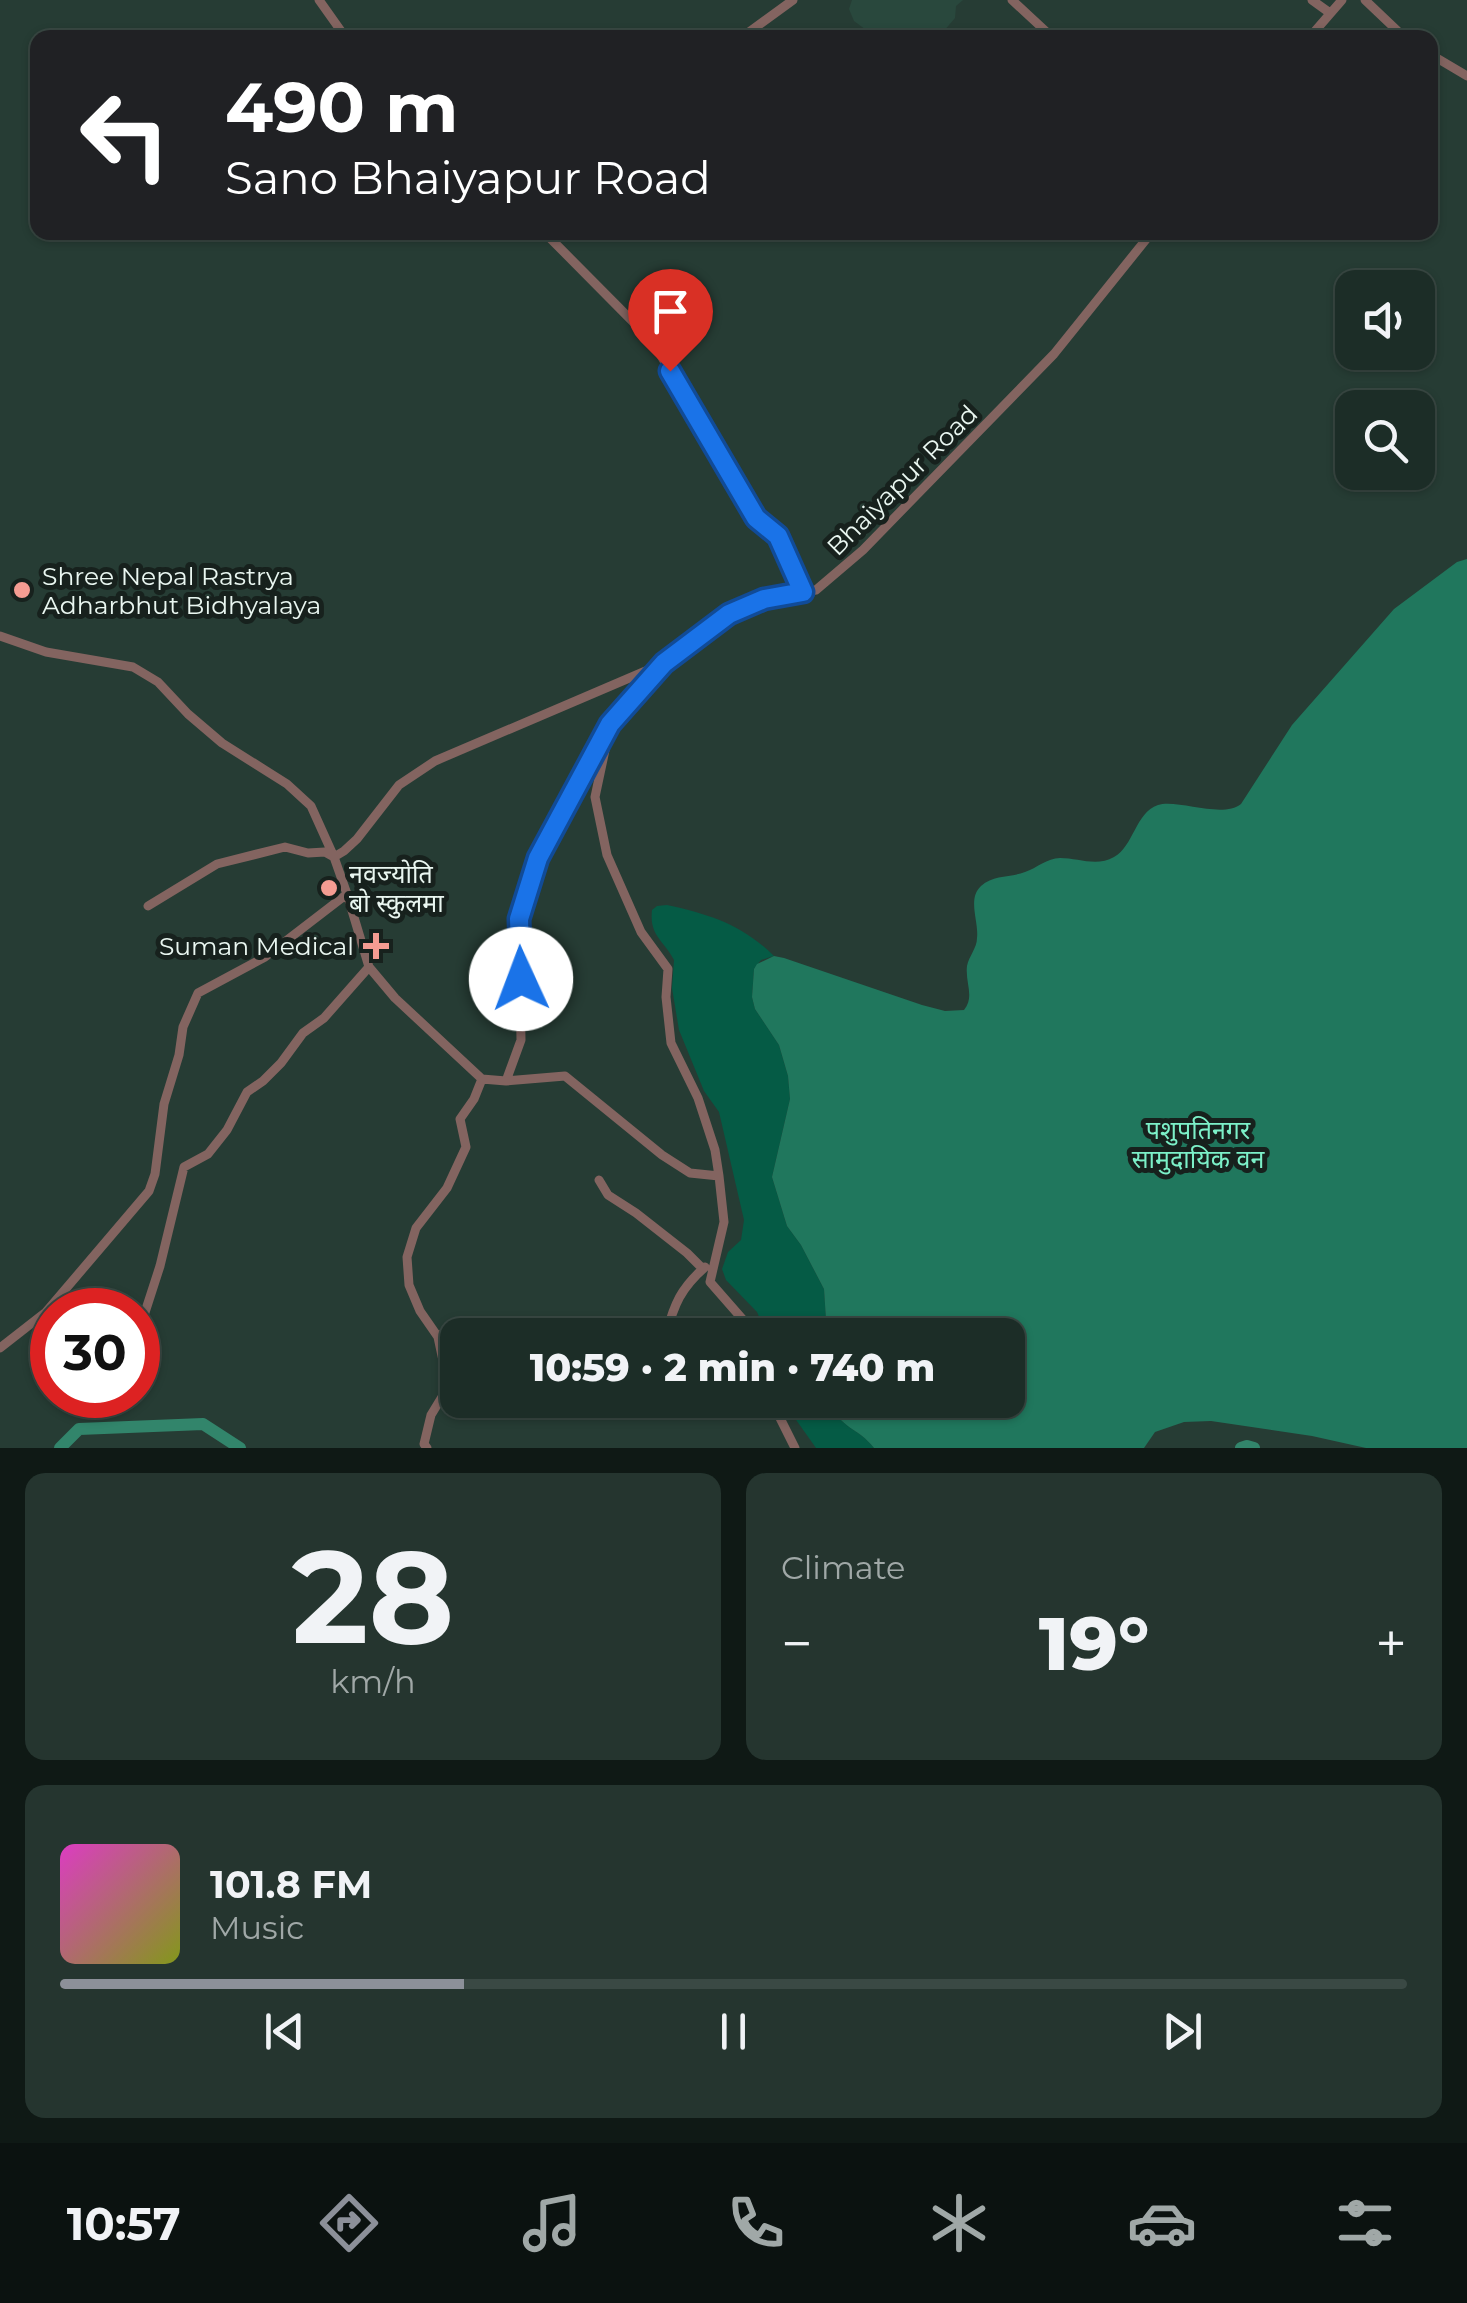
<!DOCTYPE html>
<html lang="en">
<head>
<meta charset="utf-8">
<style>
	body { margin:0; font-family:Montserrat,"Noto Sans Devanagari",sans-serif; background:#25352f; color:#f1f3f6; height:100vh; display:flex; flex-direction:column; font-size:38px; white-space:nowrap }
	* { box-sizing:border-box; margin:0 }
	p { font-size:32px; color:#a0a8a7 }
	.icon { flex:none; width:55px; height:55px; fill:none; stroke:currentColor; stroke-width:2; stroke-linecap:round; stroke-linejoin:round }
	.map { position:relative; height:1448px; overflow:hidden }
	.drawer { display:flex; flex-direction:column; gap:25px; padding:25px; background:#0f1915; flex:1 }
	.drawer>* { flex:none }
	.guide { position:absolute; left:30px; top:30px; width:1408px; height:210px; border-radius:20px; box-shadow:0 2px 8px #0004,0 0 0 2px #3a4944; background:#202124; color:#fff; overflow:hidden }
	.tools { position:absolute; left:1335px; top:270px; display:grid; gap:20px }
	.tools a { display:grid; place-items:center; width:100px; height:100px; border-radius:20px; background:#1c2d27; box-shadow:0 2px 8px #0004,0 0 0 2px #3a4944; font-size:50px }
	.speed { position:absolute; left:30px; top:1288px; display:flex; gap:20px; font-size:50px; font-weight:700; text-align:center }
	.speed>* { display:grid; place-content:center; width:130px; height:130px; border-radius:50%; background:#1c2d27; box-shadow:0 2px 8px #0004,0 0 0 2px #3a4944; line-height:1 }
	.speed .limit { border:15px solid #d22; background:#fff; color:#111 }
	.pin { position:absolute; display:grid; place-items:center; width:85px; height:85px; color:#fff; margin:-102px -42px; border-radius:50% 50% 50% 0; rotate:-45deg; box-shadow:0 0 10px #0007 }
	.pin .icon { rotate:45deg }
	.me { position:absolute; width:110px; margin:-55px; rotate:358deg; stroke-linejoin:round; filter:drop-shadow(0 0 8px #0008) }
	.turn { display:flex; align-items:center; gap:35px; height:210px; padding:0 30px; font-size:45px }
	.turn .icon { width:130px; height:130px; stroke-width:2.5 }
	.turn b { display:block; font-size:70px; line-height:85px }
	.big { font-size:75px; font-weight:800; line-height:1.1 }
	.drawer .tile { flex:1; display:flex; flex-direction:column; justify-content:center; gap:15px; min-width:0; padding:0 35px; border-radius:20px; background:#25352f }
	.drawer .dial { align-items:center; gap:0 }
	.dial b { font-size:130px; line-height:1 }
	.song { display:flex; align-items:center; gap:30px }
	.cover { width:120px; height:120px; border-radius:15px; background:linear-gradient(135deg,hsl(310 70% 55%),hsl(70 70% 35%)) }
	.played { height:10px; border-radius:5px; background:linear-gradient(90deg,#8c9099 30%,#3a4944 30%) }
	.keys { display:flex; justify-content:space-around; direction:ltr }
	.heat { display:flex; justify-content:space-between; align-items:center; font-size:55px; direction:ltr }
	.drawer .tiles { flex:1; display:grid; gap:25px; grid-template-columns:1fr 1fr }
	.tile:last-child { grid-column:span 2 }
	.trip { position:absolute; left:440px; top:1318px; width:585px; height:100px; border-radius:20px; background:#1c2d27; box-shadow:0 2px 8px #0004,0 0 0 2px #3a4944; font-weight:800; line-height:100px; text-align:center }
	.tabs { display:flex; height:160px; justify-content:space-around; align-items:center; background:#0b1210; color:#a0a8a7 }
	.tabs .icon { width:70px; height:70px }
	.tabs .on { color:#8c9099 }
	.tabs b { font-size:45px; color:#f1f3f6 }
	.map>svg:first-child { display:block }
</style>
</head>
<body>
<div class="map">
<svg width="1467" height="1448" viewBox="0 0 1467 1448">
	<rect width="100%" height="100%" fill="#263c34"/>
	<path fill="#29483d" d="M852 0H963L956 6 955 18 943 32 929 37 877 38 854 21 849 9Z"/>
	<path fill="#055b45" d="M667 905C709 914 743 925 774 956L761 960 754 969 752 997 755 1009 779 1045 788 1076 790 1099 772 1177 787 1226 801 1245 824 1289 827 1335H767L757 1312 726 1280 722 1269 728 1252 741 1240 744 1220 719 1112 704 1091 679 1030 672 988 674 960C664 940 649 936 652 910L657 906Z
		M782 1400H828C841 1430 858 1427 874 1448H816Z"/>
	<path fill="#20775d" d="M1467 559V1448H1366L1312 1436 1211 1421 1184 1422 1155 1432 1144 1448H874C858 1427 841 1430 828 1400H1008V1335H827L824 1289 801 1245 787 1226 772 1177 790 1099 788 1076 779 1045 755 1009 752 997 754 969 757 964 774 956 784 958 922 1005 945 1011 964 1010C975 997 965 983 967 966 969 956 977 948 977 938 979 921 967 899 981 886 994 874 1010 878 1025 872 1037 868 1047 858 1060 858 1078 858 1097 867 1114 857 1134 846 1135 813 1158 805 1178 799 1222 819 1241 804L1292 725 1394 609 1457 562Z"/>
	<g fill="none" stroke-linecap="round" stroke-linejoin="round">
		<path stroke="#32856b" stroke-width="12" d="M60 1448 79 1429 203 1424 240 1448
			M1241 1448 1247 1446 1254 1448"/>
		<path stroke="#836460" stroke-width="9" d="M319 0 346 38
			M1012 0 1053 38
			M1312 0 1330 13
			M1365 0 1405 38
			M741 38 793 0
			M1309 38 1342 0
			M1430 54 1467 76
			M544 232 653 342 756 518 778 536 803 592
			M0 636 46 652 133 667 158 682 188 714 222 743 287 784 311 806 334 857 347 894 369 967 395 998 482 1079 506 1081 565 1076 662 1155 690 1173 719 1176
			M608 736 595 797 607 855 641 932 668 969 666 997 671 1043 698 1098 715 1150 719 1176 724 1222 710 1282 745 1322 751 1335
			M148 906 217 864 285 847 308 853 325 852 334 857 344 851 357 839 399 785 435 761 662 664
			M506 1081 521 1040 519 919 539 856 610 724 664 663 729 614 764 599 816 590 863 550 1054 354 1152 232
			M599 1180 608 1195 636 1213 687 1253 703 1269
			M138 1334 160 1266 184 1167 208 1154 227 1130 247 1092 263 1081 281 1063 303 1033 324 1018 369 967
			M666 1335C674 1304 681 1288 705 1267
			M438 1337 451 1327 461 1335
			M0 1348 46 1312 149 1191 155 1174 164 1104 179 1055 183 1027 198 993 265 957 347 894
			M120 1397V1395
			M771 1400 795 1448
			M427 1448 424 1444 431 1415 445 1392V1370L438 1337 420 1311 409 1285 407 1257 416 1228 447 1188 466 1147 460 1119 474 1099 482 1079"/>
	</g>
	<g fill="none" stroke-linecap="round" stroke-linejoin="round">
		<defs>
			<path id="route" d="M521 979 519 919 538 858 610 724 664 663 729 614 764 599 803 592 778 536 756 518 670 371"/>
		</defs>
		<use href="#route" stroke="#114b97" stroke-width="25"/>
		<use href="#route" stroke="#1a73e8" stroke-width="18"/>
	</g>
	<g fill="#f59c92" stroke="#17211d" stroke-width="4">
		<circle cx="22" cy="590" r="10"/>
		<circle cx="329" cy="888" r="10"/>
		<path d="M371 931h10v10h10v10h-10v10h-10v-10h-10v-10h10z"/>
	</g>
	<g text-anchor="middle" stroke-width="10" stroke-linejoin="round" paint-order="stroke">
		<g font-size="25" fill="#eaf7f1" stroke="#17211d">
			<text transform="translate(902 480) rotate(-45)" y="9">Bhaiyapur Road</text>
		</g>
		<g font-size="25" fill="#eaf7f1" stroke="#17211d" text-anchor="start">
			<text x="42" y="585">Shree Nepal Rastrya<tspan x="42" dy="29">Adharbhut Bidhyalaya</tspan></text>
			<text x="349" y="883">नवज्याेति<tspan x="349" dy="29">बाे स्कुलमा</tspan></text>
			<text x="354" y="955" text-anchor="end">Suman Medical</text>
		</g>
		<g font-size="25" fill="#7cf0c8" stroke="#17211d">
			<text x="1198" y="1139">पशुपतिनगर<tspan x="1198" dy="29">सामुदायिक वन</tspan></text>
		</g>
	</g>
</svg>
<div class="tools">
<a><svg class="icon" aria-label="sound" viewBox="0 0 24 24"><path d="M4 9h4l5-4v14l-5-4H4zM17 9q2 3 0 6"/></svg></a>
<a><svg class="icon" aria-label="search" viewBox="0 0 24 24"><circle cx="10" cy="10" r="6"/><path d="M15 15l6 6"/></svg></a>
</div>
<div class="speed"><div class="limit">30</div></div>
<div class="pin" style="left:670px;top:371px;background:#d93025"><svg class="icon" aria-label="arrive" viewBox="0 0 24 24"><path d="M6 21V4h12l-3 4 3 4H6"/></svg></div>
<svg class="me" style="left:521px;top:979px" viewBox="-20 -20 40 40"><circle r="19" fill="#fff"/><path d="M0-13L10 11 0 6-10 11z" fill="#1a73e8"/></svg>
<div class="trip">10:59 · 2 min · 740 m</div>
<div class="guide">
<div class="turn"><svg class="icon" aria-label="left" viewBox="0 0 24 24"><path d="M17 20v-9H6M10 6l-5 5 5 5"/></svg><div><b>490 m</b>Sano Bhaiyapur Road</div></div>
</div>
</div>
<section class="drawer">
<div class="tiles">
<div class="tile dial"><b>28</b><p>km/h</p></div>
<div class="tile"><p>Climate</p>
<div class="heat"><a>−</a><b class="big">19°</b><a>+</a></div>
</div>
<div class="tile">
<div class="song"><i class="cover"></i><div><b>101.8 FM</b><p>Music</p></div></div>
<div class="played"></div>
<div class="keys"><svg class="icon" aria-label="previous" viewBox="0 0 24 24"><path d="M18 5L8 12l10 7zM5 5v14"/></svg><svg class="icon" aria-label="pause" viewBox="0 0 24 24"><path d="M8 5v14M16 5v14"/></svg><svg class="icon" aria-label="next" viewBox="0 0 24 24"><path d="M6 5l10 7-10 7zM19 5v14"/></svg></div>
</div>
</div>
</section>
<nav class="tabs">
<b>10:57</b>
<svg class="icon on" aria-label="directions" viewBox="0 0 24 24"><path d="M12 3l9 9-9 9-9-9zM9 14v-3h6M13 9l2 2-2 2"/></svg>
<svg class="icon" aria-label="music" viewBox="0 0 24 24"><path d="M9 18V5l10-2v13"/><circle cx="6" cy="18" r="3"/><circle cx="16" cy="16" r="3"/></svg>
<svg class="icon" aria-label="phone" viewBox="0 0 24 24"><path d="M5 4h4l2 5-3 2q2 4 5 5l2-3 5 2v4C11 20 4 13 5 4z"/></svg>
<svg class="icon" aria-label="climate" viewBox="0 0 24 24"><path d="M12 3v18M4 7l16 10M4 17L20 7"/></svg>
<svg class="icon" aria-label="car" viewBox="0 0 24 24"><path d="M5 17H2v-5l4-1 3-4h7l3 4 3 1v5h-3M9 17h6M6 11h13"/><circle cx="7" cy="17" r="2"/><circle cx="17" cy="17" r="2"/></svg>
<svg class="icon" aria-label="filters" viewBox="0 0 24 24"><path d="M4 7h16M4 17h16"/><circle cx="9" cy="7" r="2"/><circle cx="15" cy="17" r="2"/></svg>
</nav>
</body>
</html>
